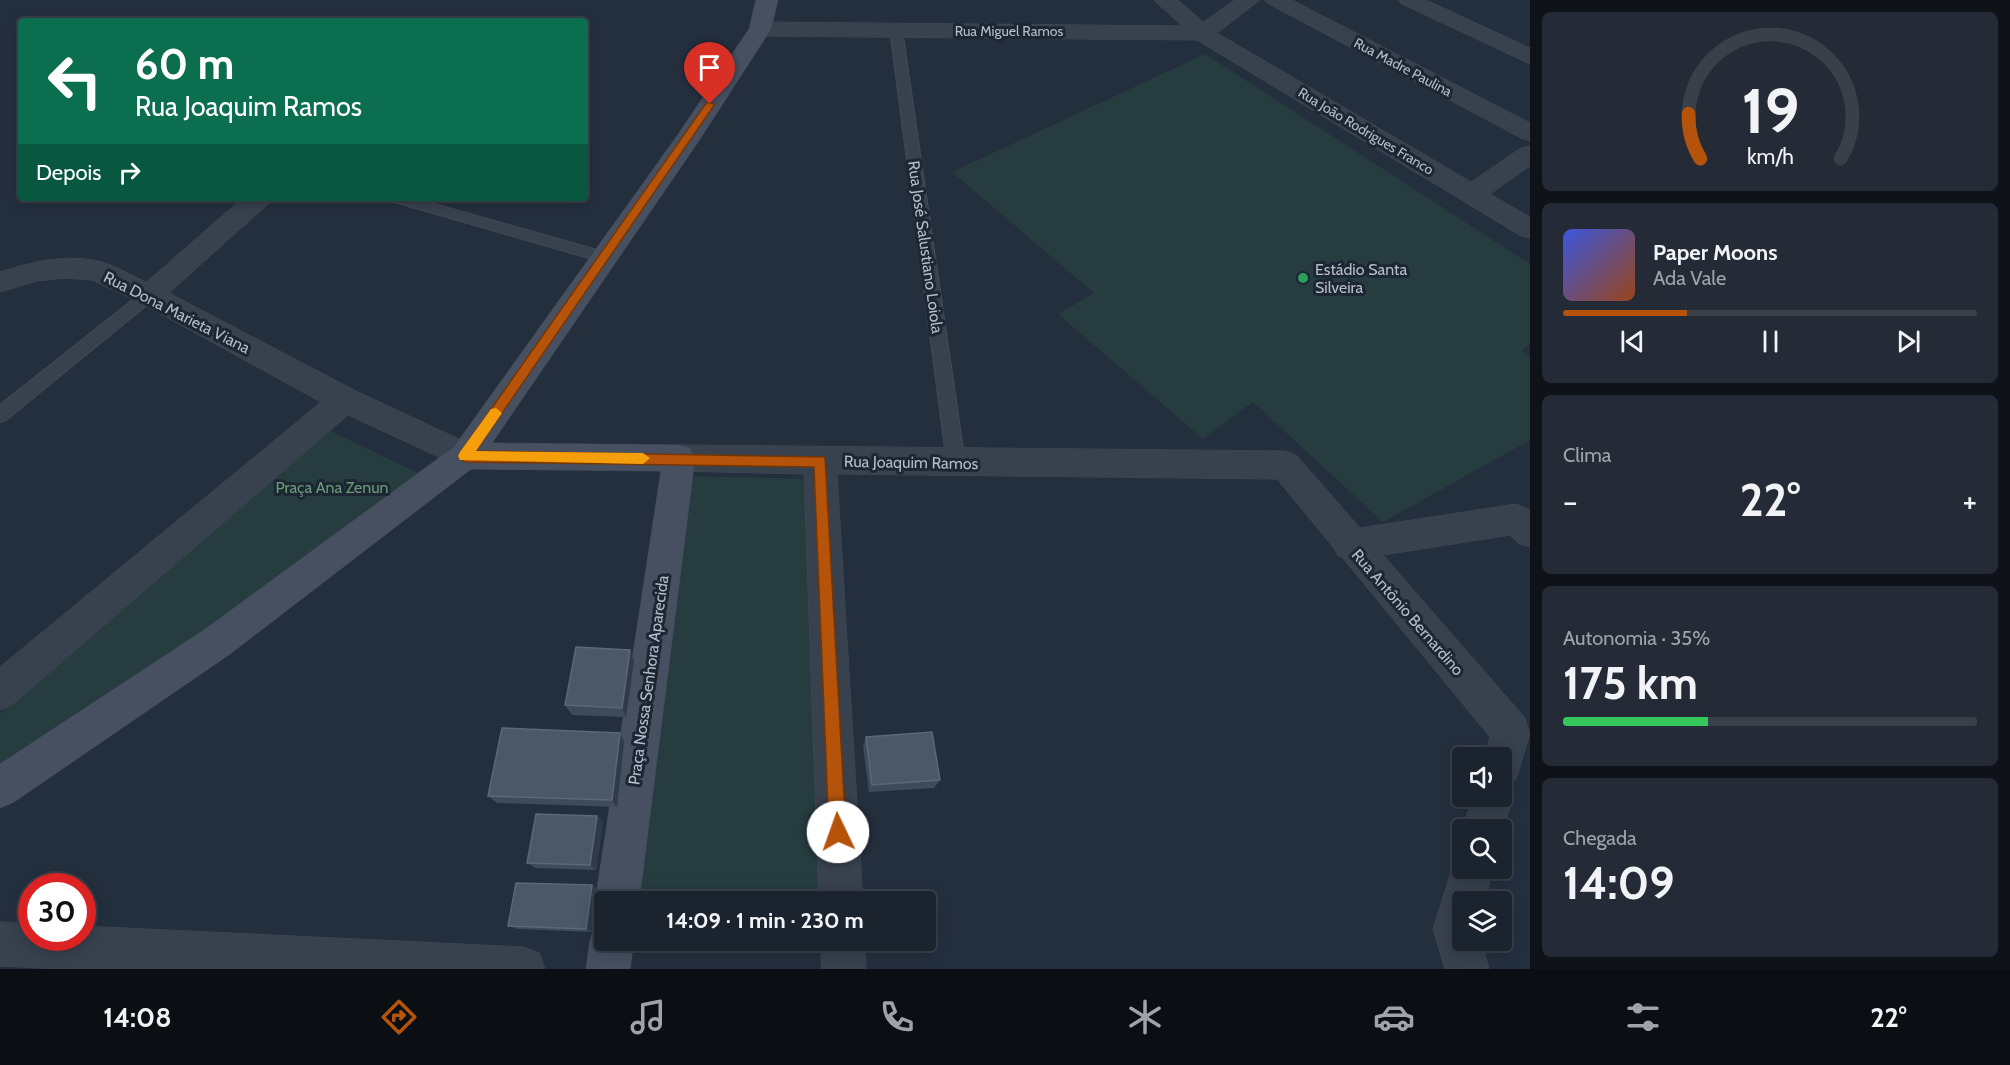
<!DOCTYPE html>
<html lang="pt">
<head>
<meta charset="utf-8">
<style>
	body { margin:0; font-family:Cabin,sans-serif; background:#242b36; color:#f1f3f6; height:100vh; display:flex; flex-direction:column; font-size:22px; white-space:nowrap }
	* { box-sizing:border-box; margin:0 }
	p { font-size:20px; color:#a0a4aa }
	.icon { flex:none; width:33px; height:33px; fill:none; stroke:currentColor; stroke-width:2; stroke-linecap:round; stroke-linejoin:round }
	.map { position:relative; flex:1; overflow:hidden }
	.drawer { display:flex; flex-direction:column; gap:12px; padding:12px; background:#0f1319; width:480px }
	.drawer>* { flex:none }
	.hud { position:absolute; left:18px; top:18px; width:570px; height:183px; border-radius:6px; box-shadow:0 3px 15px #0003,0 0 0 2px #39404a; background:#0b6e4f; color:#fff; overflow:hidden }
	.controls { position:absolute; left:1452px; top:747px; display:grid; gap:12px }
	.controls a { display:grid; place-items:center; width:60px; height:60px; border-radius:6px; background:#1b232e; box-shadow:0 3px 15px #0003,0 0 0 2px #39404a; font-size:30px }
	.speed { position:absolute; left:18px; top:873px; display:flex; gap:12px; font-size:30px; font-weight:700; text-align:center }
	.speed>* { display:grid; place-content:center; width:78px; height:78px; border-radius:50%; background:#1b232e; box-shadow:0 3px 15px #0003,0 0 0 2px #39404a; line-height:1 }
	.speed .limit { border:9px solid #d22; background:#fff; color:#111 }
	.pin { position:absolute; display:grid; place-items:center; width:51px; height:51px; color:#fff; margin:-62px -26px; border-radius:50% 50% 50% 0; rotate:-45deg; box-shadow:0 0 6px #0007 }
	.pin .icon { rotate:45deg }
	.me { position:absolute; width:66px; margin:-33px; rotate:357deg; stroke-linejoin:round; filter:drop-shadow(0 0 4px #0008) }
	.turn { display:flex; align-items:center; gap:21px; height:126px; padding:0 18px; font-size:27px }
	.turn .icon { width:78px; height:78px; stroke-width:2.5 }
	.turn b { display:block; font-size:42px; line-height:51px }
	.then { display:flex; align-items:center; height:57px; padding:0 18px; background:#0003; gap:12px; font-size:22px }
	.big { font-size:45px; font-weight:800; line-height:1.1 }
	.drawer .tile { flex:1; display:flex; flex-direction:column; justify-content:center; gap:9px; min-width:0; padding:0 21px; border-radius:9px; background:#242b36 }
	.drawer .dial { align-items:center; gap:0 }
	.dial svg { height:156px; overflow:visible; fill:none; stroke:#39404a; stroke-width:7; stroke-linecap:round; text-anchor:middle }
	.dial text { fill:#f1f3f6; stroke:none }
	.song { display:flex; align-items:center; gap:18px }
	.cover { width:72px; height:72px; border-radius:9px; background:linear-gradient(135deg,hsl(230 70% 55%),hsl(20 70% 35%)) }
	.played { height:6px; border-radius:3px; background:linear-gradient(90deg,#b45309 30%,#39404a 30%) }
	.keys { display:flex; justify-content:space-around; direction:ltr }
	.heat { display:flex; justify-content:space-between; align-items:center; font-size:33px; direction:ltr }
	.charge { height:9px; border-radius:4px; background:linear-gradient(90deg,#34c759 35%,#39404a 0) }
	.trip { position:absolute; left:594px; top:891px; width:342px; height:60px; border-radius:6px; background:#1b232e; box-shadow:0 3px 15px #0003,0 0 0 2px #39404a; font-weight:800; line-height:60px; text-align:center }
	.dock { display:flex; height:96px; justify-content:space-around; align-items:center; background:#0b0e12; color:#a0a4aa }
	.dock .icon { width:42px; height:42px }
	.dock .on { color:#b45309 }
	.dock b { font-size:27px; color:#f1f3f6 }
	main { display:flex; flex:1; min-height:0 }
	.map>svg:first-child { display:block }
</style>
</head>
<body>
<main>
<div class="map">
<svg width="1530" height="969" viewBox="0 0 1530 969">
	<rect width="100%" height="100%" fill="#242f3e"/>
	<path fill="#263c3f" d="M1205 54 1530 264V344L1521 351 1530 358V440L1383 522 1253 402 1203 439 1058 314 1094 293 952 172Z
		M325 428 426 477 215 634 0 770V713Z
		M684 476 813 479 831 901 626 902Z"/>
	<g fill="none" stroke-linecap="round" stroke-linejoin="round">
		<defs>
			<path id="lane" d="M896 26 902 30 965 463 962 468 956 470 950 468 947 463 890 30Z
				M389 198H413L611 254 613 258 606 263 391 201Z
				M149 289 154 291 157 295 154 299 6 420 0 422V405L144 291Z"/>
			<path id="street" d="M1154 0H1178L1203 22 1235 0H1260L1217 33 1471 182 1521 148 1530 146V166L1490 194 1530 217V238L1521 236 1197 40 760 36 752 34 749 29 752 24 760 22 1182 26Z
				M1265 0H1292L1530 123V141L1521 138 1269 4Z
				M1398 0H1426L1530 48V64L1402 4Z
				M243 198H272L268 204 169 293 356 391 476 447 481 456 476 465 465 469 348 415 13 704 0 710V667L321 402 139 302 92 280 65 278 37 281 0 292V272C32 262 64 254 98 261 114 265 131 275 146 282Z
				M679 445 1285 451 1296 455 1360 528 1516 504 1530 510V547L1518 543 1510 535 1383 555 1525 718 1530 734 1516 779 1508 783 1513 796 1502 835V830H1462L1473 796H1502V758H1484L1490 737 1342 557 1338 556 1334 548 1277 479 837 474 863 902H819L804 474 679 471 668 468 663 458 668 448Z
				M1462 851V868H1493L1485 902H1462V940H1481L1489 969H1445L1433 929 1457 853Z
				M0 922 32 923V938H82V926L523 947 539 953 545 969H60L0 966Z
				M821 940H865L866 969H822Z"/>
			<path id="secondary" d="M756 0H778L771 29 698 142 492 443 679 445 690 448 695 458 639 902H604V918L602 917 595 902 661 471 471 469 230 654 14 802 0 808V764L204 630 454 447 677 136 749 29Z
				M604 921V940H634L630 969H586L590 940 596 924Z"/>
		</defs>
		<use href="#lane" stroke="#414a57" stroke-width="2"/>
		<use href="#street" stroke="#414a57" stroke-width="1"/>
		<use href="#secondary" stroke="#414a57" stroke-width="1"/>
		<use href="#lane" fill="#38414e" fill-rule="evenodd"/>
		<use href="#street" fill="#38414e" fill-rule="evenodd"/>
		<use href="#secondary" fill="#465061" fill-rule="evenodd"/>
	</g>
	<path fill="#3f4b5c" d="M630 650 634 661 626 717 572 715 565 705Z
		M620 733 624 742 617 807 497 803 488 796Z
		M866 737 940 780 934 788 869 792 863 746Z
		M597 816 603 822 596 870 536 868 527 863Z
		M592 885 598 889 593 932 518 929 508 926Z"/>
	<path fill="#2f3b4b" d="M630 650 634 661 626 717 622 708Z
		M620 733 624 742 617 807 612 800Z
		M597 816 603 822 596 870 590 865Z
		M592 885 598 889 593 932 586 929Z"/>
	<path fill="#4b5868" stroke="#5c6777" stroke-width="1.5" d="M576 647 630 650 622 708 565 705Z
		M502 728 620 733 612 800 488 796Z
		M932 732 940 780 872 785 866 737Z
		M536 814 597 816 590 865 527 863Z
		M516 883 592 885 586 929 508 926Z"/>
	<path fill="#b45309" stroke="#753606" stroke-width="1.5" d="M707 102 715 104 476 451 825 457 846 832 844 838 838 840 832 838 829 832 814 467 465 462 458 456Z"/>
	<path fill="#f59e0b" d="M496 408 502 413 476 451 643 453 650 458 643 464 460 460 458 456 460 452 491 409Z"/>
	<circle fill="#2e9e5b" stroke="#1d2633" stroke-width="2" cx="1303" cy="278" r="6"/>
	<g text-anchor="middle" stroke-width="6" stroke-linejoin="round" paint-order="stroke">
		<g font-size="14" fill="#b4bcc9" stroke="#1d2633">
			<text x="1009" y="36">Rua Miguel Ramos</text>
			<text transform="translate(1403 67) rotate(28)" y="5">Rua Madre Paulina</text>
			<text transform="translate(1366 131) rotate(31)" y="5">Rua João Rodrigues Franco</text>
		</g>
		<g font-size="16" fill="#b4bcc9" stroke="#1d2633">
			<text transform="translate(926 247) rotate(82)" y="6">Rua José Salustiano Loiola</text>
			<text transform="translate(177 312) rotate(27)" y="6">Rua Dona Marieta Viana</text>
			<text transform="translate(911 462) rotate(1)" y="6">Rua Joaquim Ramos</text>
			<text transform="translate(1408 612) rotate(49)" y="6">Rua Antônio Bernardino</text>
			<text transform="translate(648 680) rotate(-82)" y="6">Praça Nossa Senhora Aparecida</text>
		</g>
		<g font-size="16" fill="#b4bcc9" stroke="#1d2633" text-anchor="start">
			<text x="1315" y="275">Estádio Santa<tspan x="1315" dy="18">Silveira</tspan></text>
		</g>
		<g font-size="16" fill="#6b9a76" stroke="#1d2633">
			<text x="332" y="493">Praça Ana Zenun</text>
		</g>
	</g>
</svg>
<div class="controls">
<a><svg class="icon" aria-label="sound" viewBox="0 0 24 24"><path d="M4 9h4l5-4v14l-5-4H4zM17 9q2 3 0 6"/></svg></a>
<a><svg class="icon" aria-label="search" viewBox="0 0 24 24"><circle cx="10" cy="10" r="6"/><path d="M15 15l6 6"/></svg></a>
<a><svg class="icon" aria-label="layers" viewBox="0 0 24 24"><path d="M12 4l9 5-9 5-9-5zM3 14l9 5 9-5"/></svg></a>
</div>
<div class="speed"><div class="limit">30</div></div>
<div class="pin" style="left:710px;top:104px;background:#d93025"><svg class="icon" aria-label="arrive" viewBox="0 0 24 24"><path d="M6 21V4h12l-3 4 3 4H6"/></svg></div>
<svg class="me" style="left:838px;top:832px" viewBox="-20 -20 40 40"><circle r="19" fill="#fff"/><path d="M0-13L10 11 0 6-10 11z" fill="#b45309"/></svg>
<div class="trip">14:09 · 1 min · 230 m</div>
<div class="hud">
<div class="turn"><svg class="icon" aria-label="left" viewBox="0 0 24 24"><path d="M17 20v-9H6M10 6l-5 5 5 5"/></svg><div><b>60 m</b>Rua Joaquim Ramos</div></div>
<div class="then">Depois<svg class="icon" aria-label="right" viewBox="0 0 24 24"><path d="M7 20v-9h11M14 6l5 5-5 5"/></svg></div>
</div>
</div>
<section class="drawer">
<div class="tile dial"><svg viewBox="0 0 100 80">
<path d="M14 69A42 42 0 1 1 86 69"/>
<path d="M14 69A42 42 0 0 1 8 46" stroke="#b45309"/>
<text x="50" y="56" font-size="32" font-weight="700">19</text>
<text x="50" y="72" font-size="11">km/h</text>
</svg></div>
<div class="tile">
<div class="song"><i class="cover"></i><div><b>Paper Moons</b><p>Ada Vale</p></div></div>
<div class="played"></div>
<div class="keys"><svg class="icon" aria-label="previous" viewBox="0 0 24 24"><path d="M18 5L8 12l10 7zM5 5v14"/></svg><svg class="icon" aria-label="pause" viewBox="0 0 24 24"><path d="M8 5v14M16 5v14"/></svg><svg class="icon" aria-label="next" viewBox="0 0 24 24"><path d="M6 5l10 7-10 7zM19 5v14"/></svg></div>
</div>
<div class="tile"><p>Clima</p>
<div class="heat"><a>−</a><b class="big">22°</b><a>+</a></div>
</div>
<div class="tile"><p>Autonomia · 35%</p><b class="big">175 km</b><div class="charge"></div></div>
<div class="tile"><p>Chegada</p><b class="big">14:09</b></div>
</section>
</main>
<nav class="dock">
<b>14:08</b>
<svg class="icon on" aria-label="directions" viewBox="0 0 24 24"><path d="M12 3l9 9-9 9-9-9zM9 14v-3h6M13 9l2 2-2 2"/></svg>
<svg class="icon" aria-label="music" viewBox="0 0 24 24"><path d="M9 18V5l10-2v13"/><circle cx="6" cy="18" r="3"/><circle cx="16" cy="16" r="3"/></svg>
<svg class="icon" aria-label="phone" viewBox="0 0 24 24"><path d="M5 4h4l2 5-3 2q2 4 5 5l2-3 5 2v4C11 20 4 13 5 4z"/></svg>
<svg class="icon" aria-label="climate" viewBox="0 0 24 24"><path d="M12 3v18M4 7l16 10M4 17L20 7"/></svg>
<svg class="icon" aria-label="car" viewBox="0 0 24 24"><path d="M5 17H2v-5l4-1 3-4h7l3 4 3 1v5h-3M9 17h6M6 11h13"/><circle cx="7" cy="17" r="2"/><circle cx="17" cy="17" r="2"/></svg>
<svg class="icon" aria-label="filters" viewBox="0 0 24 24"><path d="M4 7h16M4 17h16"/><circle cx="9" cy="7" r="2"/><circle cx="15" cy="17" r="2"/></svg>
<b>22°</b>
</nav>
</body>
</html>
